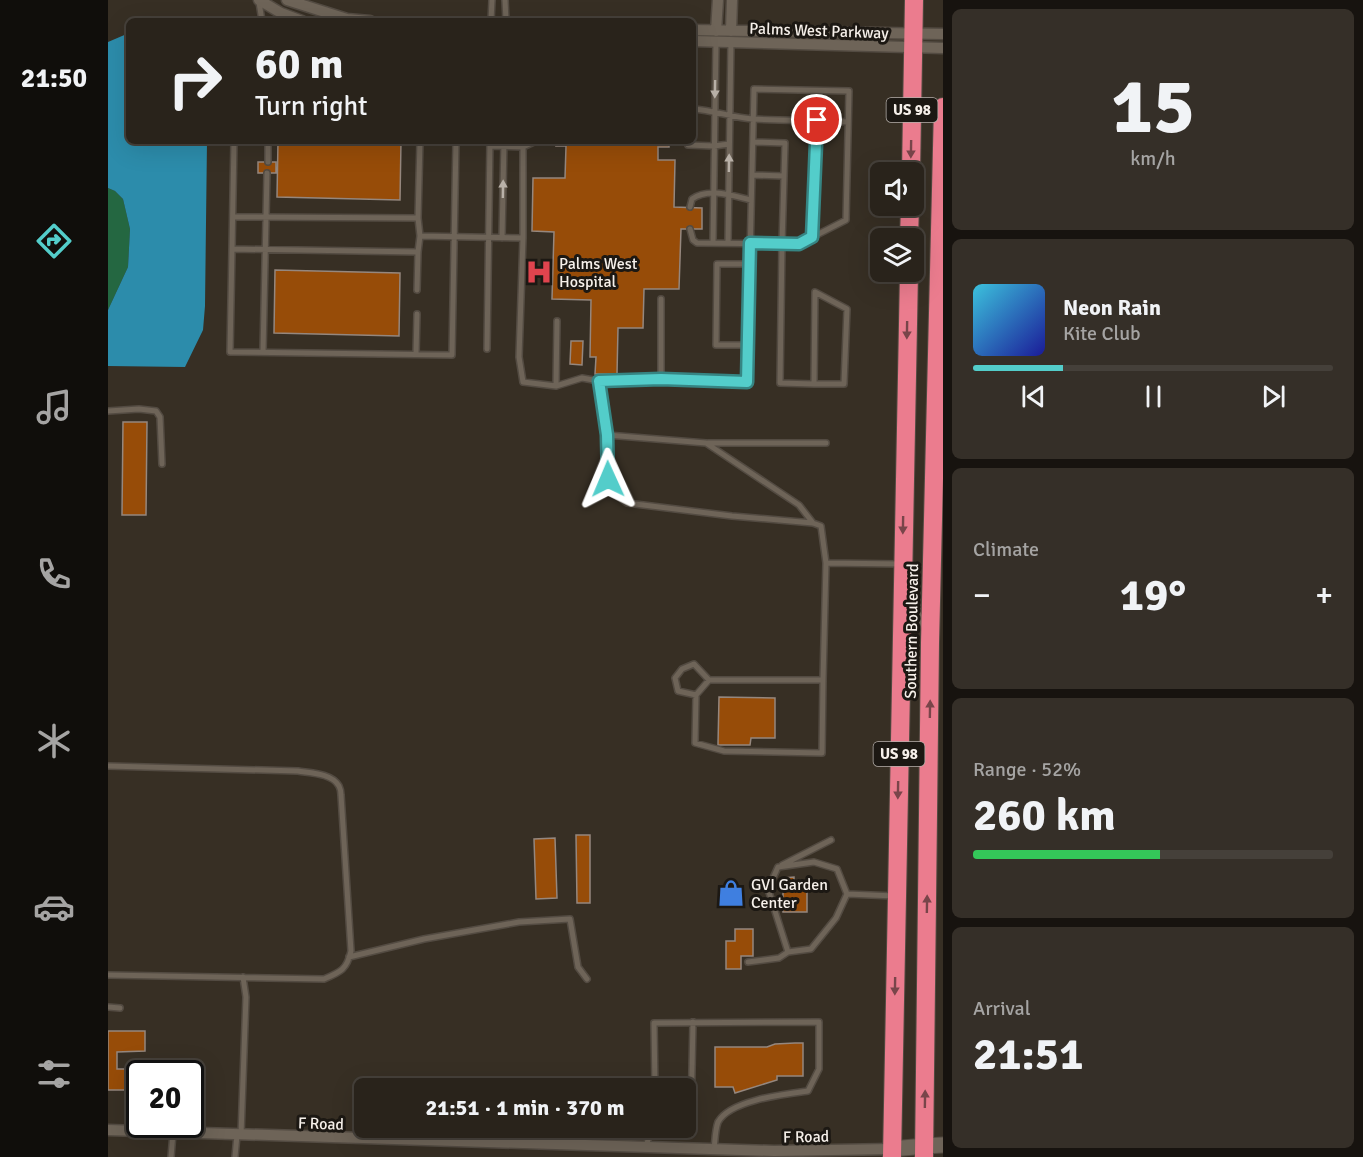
<!DOCTYPE html>
<html lang="en">
<head>
<meta charset="utf-8">
<style>
	body { margin:0; font-family:Signika,sans-serif; background:#352f28; color:#f1f3f6; height:100vh; display:flex; flex-direction:column; font-size:22px; white-space:nowrap }
	* { box-sizing:border-box; margin:0 }
	p { font-size:20px; color:#a5a4a3 }
	.icon { flex:none; width:33px; height:33px; fill:none; stroke:currentColor; stroke-width:2; stroke-linecap:round; stroke-linejoin:round }
	.map { position:relative; flex:1; overflow:hidden }
	.side { display:flex; flex-direction:column; gap:9px; padding:9px; background:#17130f; width:420px }
	.side>* { flex:none }
	.top-card { position:absolute; left:18px; top:18px; width:570px; height:126px; border-radius:9px; box-shadow:0 6px 24px #0002,0 0 0 2px #45403a; background:#29231b; color:#f1f3f6; overflow:hidden }
	.fabs { position:absolute; left:762px; top:162px; display:grid; gap:12px }
	.fabs a { display:grid; place-items:center; width:54px; height:54px; border-radius:9px; background:#29231b; box-shadow:0 6px 24px #0002,0 0 0 2px #45403a; font-size:30px }
	.speed { position:absolute; left:18px; top:1060px; display:flex; gap:12px; font-size:30px; font-weight:700; text-align:center }
	.speed>* { display:grid; place-content:center; width:78px; height:78px; border-radius:50%; background:#29231b; box-shadow:0 6px 24px #0002,0 0 0 2px #45403a; line-height:1 }
	.speed .limit { border:3px solid #111; border-radius:9px; background:#fff; color:#111 }
	.pin { position:absolute; display:grid; place-items:center; width:51px; height:51px; color:#fff; margin:-26px; border:3px solid #fff; border-radius:50%; box-shadow:0 2px 6px #0007 }
	.me { position:absolute; width:66px; margin:-33px; rotate:359deg; stroke-linejoin:round; filter:drop-shadow(0 0 4px #0008) }
	.turn { display:flex; align-items:center; gap:21px; height:126px; padding:0 30px; font-size:27px }
	.turn .icon { width:78px; height:78px; stroke-width:2.5 }
	.turn b { display:block; font-size:42px; line-height:51px }
	.big { font-size:45px; font-weight:700; line-height:1.1 }
	.side .card { flex:1; display:flex; flex-direction:column; justify-content:center; gap:9px; min-width:0; padding:0 21px; border-radius:9px; background:#352f28 }
	.side .dial { align-items:center; gap:0 }
	.dial b { font-size:78px; line-height:1 }
	.song { display:flex; align-items:center; gap:18px }
	.cover { width:72px; height:72px; border-radius:9px; background:linear-gradient(135deg,hsl(190 70% 55%),hsl(240 70% 35%)) }
	.played { height:6px; border-radius:3px; background:linear-gradient(90deg,#53cdca 25%,#45403a 25%) }
	.keys { display:flex; justify-content:space-around; direction:ltr }
	.heat { display:flex; justify-content:space-between; align-items:center; font-size:33px; direction:ltr }
	.charge { height:9px; border-radius:4px; background:linear-gradient(90deg,#34c759 52%,#45403a 0) }
	.trip { position:absolute; left:246px; top:1078px; width:342px; height:60px; border-radius:9px; background:#29231b; box-shadow:0 6px 24px #0002,0 0 0 2px #45403a; font-weight:700; line-height:60px; text-align:center }
	main { display:flex; flex:1; min-height:0 }
	.tab-bar { display:flex; flex-direction:column; width:108px; justify-content:space-around; align-items:center; background:#100e0b; color:#a5a4a3 }
	.tab-bar .icon { width:42px; height:42px }
	.tab-bar .current { color:#53cdca }
	.tab-bar b { font-size:27px; color:#f1f3f6 }
	.map>svg:first-child { display:block }
</style>
</head>
<body>
<main>
<nav class="tab-bar">
<b>21:50</b>
<svg class="icon current" aria-label="directions" viewBox="0 0 24 24"><path d="M12 3l9 9-9 9-9-9zM9 14v-3h6M13 9l2 2-2 2"/></svg>
<svg class="icon" aria-label="music" viewBox="0 0 24 24"><path d="M9 18V5l10-2v13"/><circle cx="6" cy="18" r="3"/><circle cx="16" cy="16" r="3"/></svg>
<svg class="icon" aria-label="phone" viewBox="0 0 24 24"><path d="M5 4h4l2 5-3 2q2 4 5 5l2-3 5 2v4C11 20 4 13 5 4z"/></svg>
<svg class="icon" aria-label="climate" viewBox="0 0 24 24"><path d="M12 3v18M4 7l16 10M4 17L20 7"/></svg>
<svg class="icon" aria-label="car" viewBox="0 0 24 24"><path d="M5 17H2v-5l4-1 3-4h7l3 4 3 1v5h-3M9 17h6M6 11h13"/><circle cx="7" cy="17" r="2"/><circle cx="17" cy="17" r="2"/></svg>
<svg class="icon" aria-label="filters" viewBox="0 0 24 24"><path d="M4 7h16M4 17h16"/><circle cx="9" cy="7" r="2"/><circle cx="15" cy="17" r="2"/></svg>
</nav>
<div class="map">
<svg width="835" height="1157" viewBox="0 0 835 1157">
	<rect width="100%" height="100%" fill="#372f24"/>
	<path fill="#246741" d="M0 188 7 191 15 199 22 229 20 267 0 310Z"/>
	<path fill="#2c8cab" d="M21 33V141H99L97 306 95 330 77 367 0 366V310L20 267 22 229 15 199 7 191 0 188V42Z"/>
	<path fill="#974c08" stroke="#95877e" stroke-width="1.5" d="M170 141H293L292 200 169 197Z
		M449 141H561V147H550V160H567L566 207 594 208V229H573L571 289H536L535 328H510L509 374H487L488 357H482L483 300 444 299 446 232 424 231 425 178H457L458 146H448Z
		M150 162H168V173H150Z
		M167 270 292 273 291 336 166 333Z
		M463 341H475L474 365 462 364Z
		M15 422H39L38 515H14Z
		M611 697 667 698V738H643L642 745H610Z
		M468 835H482V903H469Z
		M447 838 449 898 428 899 426 839Z
		M686 877V885H699V912H675V878Z
		M627 929H645V956H633V969H618V941H627Z
		M0 1031H37V1051L9 1052V1069H37V1074H32V1090H0Z
		M687 1043H695V1076H669V1080L627 1093 625 1087H607V1047H659L667 1044Z"/>
	<g fill="none" stroke-linecap="round" stroke-linejoin="round">
		<defs>
			<path id="lane" d="M397 0 398 21
				M151 2 154 21
				M383 21 384 0
				M585 109C605 110 625 118 646 119 677 121 709 120 740 122
				M160 141V162
				M428 141 415 147V238L411 357 415 382 448 386 449 321
				M580 141V145L606 146 621 144
				M645 142 677 143 674 244 672 383 706 384 707 292 739 309 736 384H706
				M382 146 415 147V141
				M644 175 676 176
				M582 207 584 199C601 187 625 196 643 200
				M125 217 310 218 312 236 310 252 124 249 122 352 344 355 348 141
				M310 218 312 141
				M312 236 415 238
				M704 237 709 120
				M394 238 396 141
				M605 243 608 41
				M620 243 623 40
				M124 249 126 141
				M309 290 310 252
				M640 345H608L609 264H642
				M379 349 382 141
				M155 352 159 173
				M308 354 309 314
				M553 379 639 382 646 89 741 91 738 220 691 244 589 243 585 240 582 229
				M491 381 499 435 500 479 504 492 519 503 624 516 705 523 713 526 718 563
				M448 386 474 378 491 381 553 379V299
				M0 411 31 409 48 411 52 417 54 464
				M499 435 598 443 691 505 705 523
				M600 443H718
				M802 567 808 583 809 610 816 627
				M715 680 714 753 616 751 587 743 588 695 601 680H715L718 563 794 564
				M588 695 570 691 567 678 574 669 586 664 601 680
				M0 766 190 771C202 773 224 773 231 786 232 788 233 792 233 795L243 951C239 969 233 972 216 979L0 975
				M674 865 723 840
				M739 894 728 918 703 949 680 952 660 889 670 867 706 862 729 869 739 894 787 896
				M241 957 316 939 411 922 462 919 470 967 479 979
				M640 962 671 958 680 952
				M0 1007 12 1008
				M547 1089 546 1023 711 1022V1069L700 1091C677 1094 622 1100 610 1122 607 1130 607 1141 606 1150
				M578 1116H583L585 1022
				M133 1135 138 997 135 977
				M538 1146 544 1128
				M63 1157 65 1133
				M127 1157 129 1135"/>
			<path id="street" d="M151 0 173 13 194 21
				M179 0 239 19 262 21
				M585 30 835 34
				M608 31 610 0
				M623 31 624 0
				M585 41 835 48
				M0 1130 666 1151 784 1149"/>
			<path id="secondary" d="M784 1149 817 1146 835 1145"/>
			<path id="highway" d="M803 172 806 0
				M801 238 802 206
				M784 1157 801 272
				M816 1157 822 643 835 107"/>
		</defs>
		<use href="#lane" stroke="#534b42" stroke-width="8"/>
		<use href="#street" stroke="#534b42" stroke-width="13"/>
		<use href="#secondary" stroke="#534b42" stroke-width="17"/>
		<use href="#highway" stroke="#534b42" stroke-width="20"/>
		<use href="#lane" stroke="#6e6458" stroke-width="5"/>
		<use href="#street" stroke="#6e6458" stroke-width="10"/>
		<use href="#secondary" stroke="#6e6458" stroke-width="15"/>
		<use href="#highway" stroke="#eb7c8e" stroke-width="18"/>
	</g>
	<defs><path id="oneway-solid" d="M-6-.8H1V-3.2L6.5 0L1 3.2V.8H-6Z" transform="scale(1.5)"/></defs>
	<g fill="#b9b1a8">
		<use href="#oneway-solid" transform="translate(607 89) rotate(91)"/>
		<use href="#oneway-solid" transform="translate(621 163) rotate(-89)"/>
		<use href="#oneway-solid" transform="translate(395 189) rotate(-89)"/>
	</g>
	<g fill="#79454a">
		<use href="#oneway-solid" transform="translate(803 149) rotate(91)"/>
		<use href="#oneway-solid" transform="translate(799 330) rotate(91)"/>
		<use href="#oneway-solid" transform="translate(795 525) rotate(91)"/>
		<use href="#oneway-solid" transform="translate(822 709) rotate(-89)"/>
		<use href="#oneway-solid" transform="translate(790 790) rotate(91)"/>
		<use href="#oneway-solid" transform="translate(819 904) rotate(-89)"/>
		<use href="#oneway-solid" transform="translate(787 986) rotate(91)"/>
		<use href="#oneway-solid" transform="translate(817 1099) rotate(-89)"/>
	</g>
	<g fill="none" stroke-linecap="round" stroke-linejoin="round">
		<defs>
			<path id="route" d="M500 479 499 435 491 381 553 379 639 382 642 243 691 244 704 237 709 120"/>
		</defs>
		<use href="#route" stroke="#368583" stroke-width="15"/>
		<use href="#route" stroke="#53cdca" stroke-width="10"/>
	</g>
	<defs>
		<symbol id="hospital-bare" viewBox="-9 -9 18 18"><path d="M-5-5h3v3.5h4V-5h3V5h-3V1.5h-4V5h-3Z" fill="#e0444e" stroke="#1c1813" stroke-width="2.5" paint-order="stroke"/></symbol>
		<symbol id="shop-bare" viewBox="-9 -9 18 18"><path d="M-5-2.5h2.3a2.7 3.5 0 0 1 5.4 0H5L5.5 6h-11ZM-1.5-2.5h3a1.5 2.3 0 0 0-3 0Z" fill="#3f7fe0" stroke="#1c1813" stroke-width="2.5" paint-order="stroke"/></symbol>
	</defs>
	<g fill-rule="evenodd">
		<use href="#hospital-bare" x="412" y="253" width="38" height="38"/>
		<use href="#shop-bare" x="604" y="874" width="38" height="38"/>
	</g>
	<g text-anchor="middle" stroke-width="6" stroke-linejoin="round" paint-order="stroke">
		<g fill="#1c1813" stroke="#b5afaa" stroke-width="1.5">
			<rect x="778.5" y="98" width="51" height="24" rx="4.5"/>
			<rect x="765.5" y="742" width="51" height="24" rx="4.5"/>
		</g>
		<g font-size="15" font-weight="bold" fill="#f6f0ea">
			<text x="804" y="115">US 98</text>
			<text x="791" y="759">US 98</text>
		</g>
		<g font-size="16" fill="#f6f0ea" stroke="#1c1813">
			<text transform="translate(711 30) rotate(2)" y="6">Palms West Parkway</text>
			<text transform="translate(803 631) rotate(-89)" y="6">Southern Boulevard</text>
			<text transform="translate(213 1123) rotate(2)" y="6">F Road</text>
			<text transform="translate(698 1136) rotate(-1)" y="6">F Road</text>
		</g>
		<g font-size="16" fill="#f6f0ea" stroke="#1c1813" text-anchor="start">
			<text x="451" y="269">Palms West<tspan x="451" dy="18">Hospital</tspan></text>
			<text x="643" y="890">GVI Garden<tspan x="643" dy="18">Center</tspan></text>
		</g>
	</g>
</svg>
<div class="fabs">
<a><svg class="icon" aria-label="sound" viewBox="0 0 24 24"><path d="M4 9h4l5-4v14l-5-4H4zM17 9q2 3 0 6"/></svg></a>
<a><svg class="icon" aria-label="layers" viewBox="0 0 24 24"><path d="M12 4l9 5-9 5-9-5zM3 14l9 5 9-5"/></svg></a>
</div>
<div class="speed"><div class="limit">20</div></div>
<div class="pin" style="left:709px;top:120px;background:#d93025"><svg class="icon" aria-label="arrive" viewBox="0 0 24 24"><path d="M6 21V4h12l-3 4 3 4H6"/></svg></div>
<svg class="me" style="left:500px;top:479px" viewBox="-20 -20 40 40"><path d="M0-17L14 15 0 8-14 15z" fill="#53cdca" stroke="#fff" stroke-width="4"/></svg>
<div class="trip">21:51 · 1 min · 370 m</div>
<div class="top-card">
<div class="turn"><svg class="icon" aria-label="right" viewBox="0 0 24 24"><path d="M7 20v-9h11M14 6l5 5-5 5"/></svg><div><b>60 m</b>Turn right</div></div>
</div>
</div>
<section class="side">
<div class="card dial"><b>15</b><p>km/h</p></div>
<div class="card">
<div class="song"><i class="cover"></i><div><b>Neon Rain</b><p>Kite Club</p></div></div>
<div class="played"></div>
<div class="keys"><svg class="icon" aria-label="previous" viewBox="0 0 24 24"><path d="M18 5L8 12l10 7zM5 5v14"/></svg><svg class="icon" aria-label="pause" viewBox="0 0 24 24"><path d="M8 5v14M16 5v14"/></svg><svg class="icon" aria-label="next" viewBox="0 0 24 24"><path d="M6 5l10 7-10 7zM19 5v14"/></svg></div>
</div>
<div class="card"><p>Climate</p>
<div class="heat"><a>−</a><b class="big">19°</b><a>+</a></div>
</div>
<div class="card"><p>Range · 52%</p><b class="big">260 km</b><div class="charge"></div></div>
<div class="card"><p>Arrival</p><b class="big">21:51</b></div>
</section>
</main>
</body>
</html>
